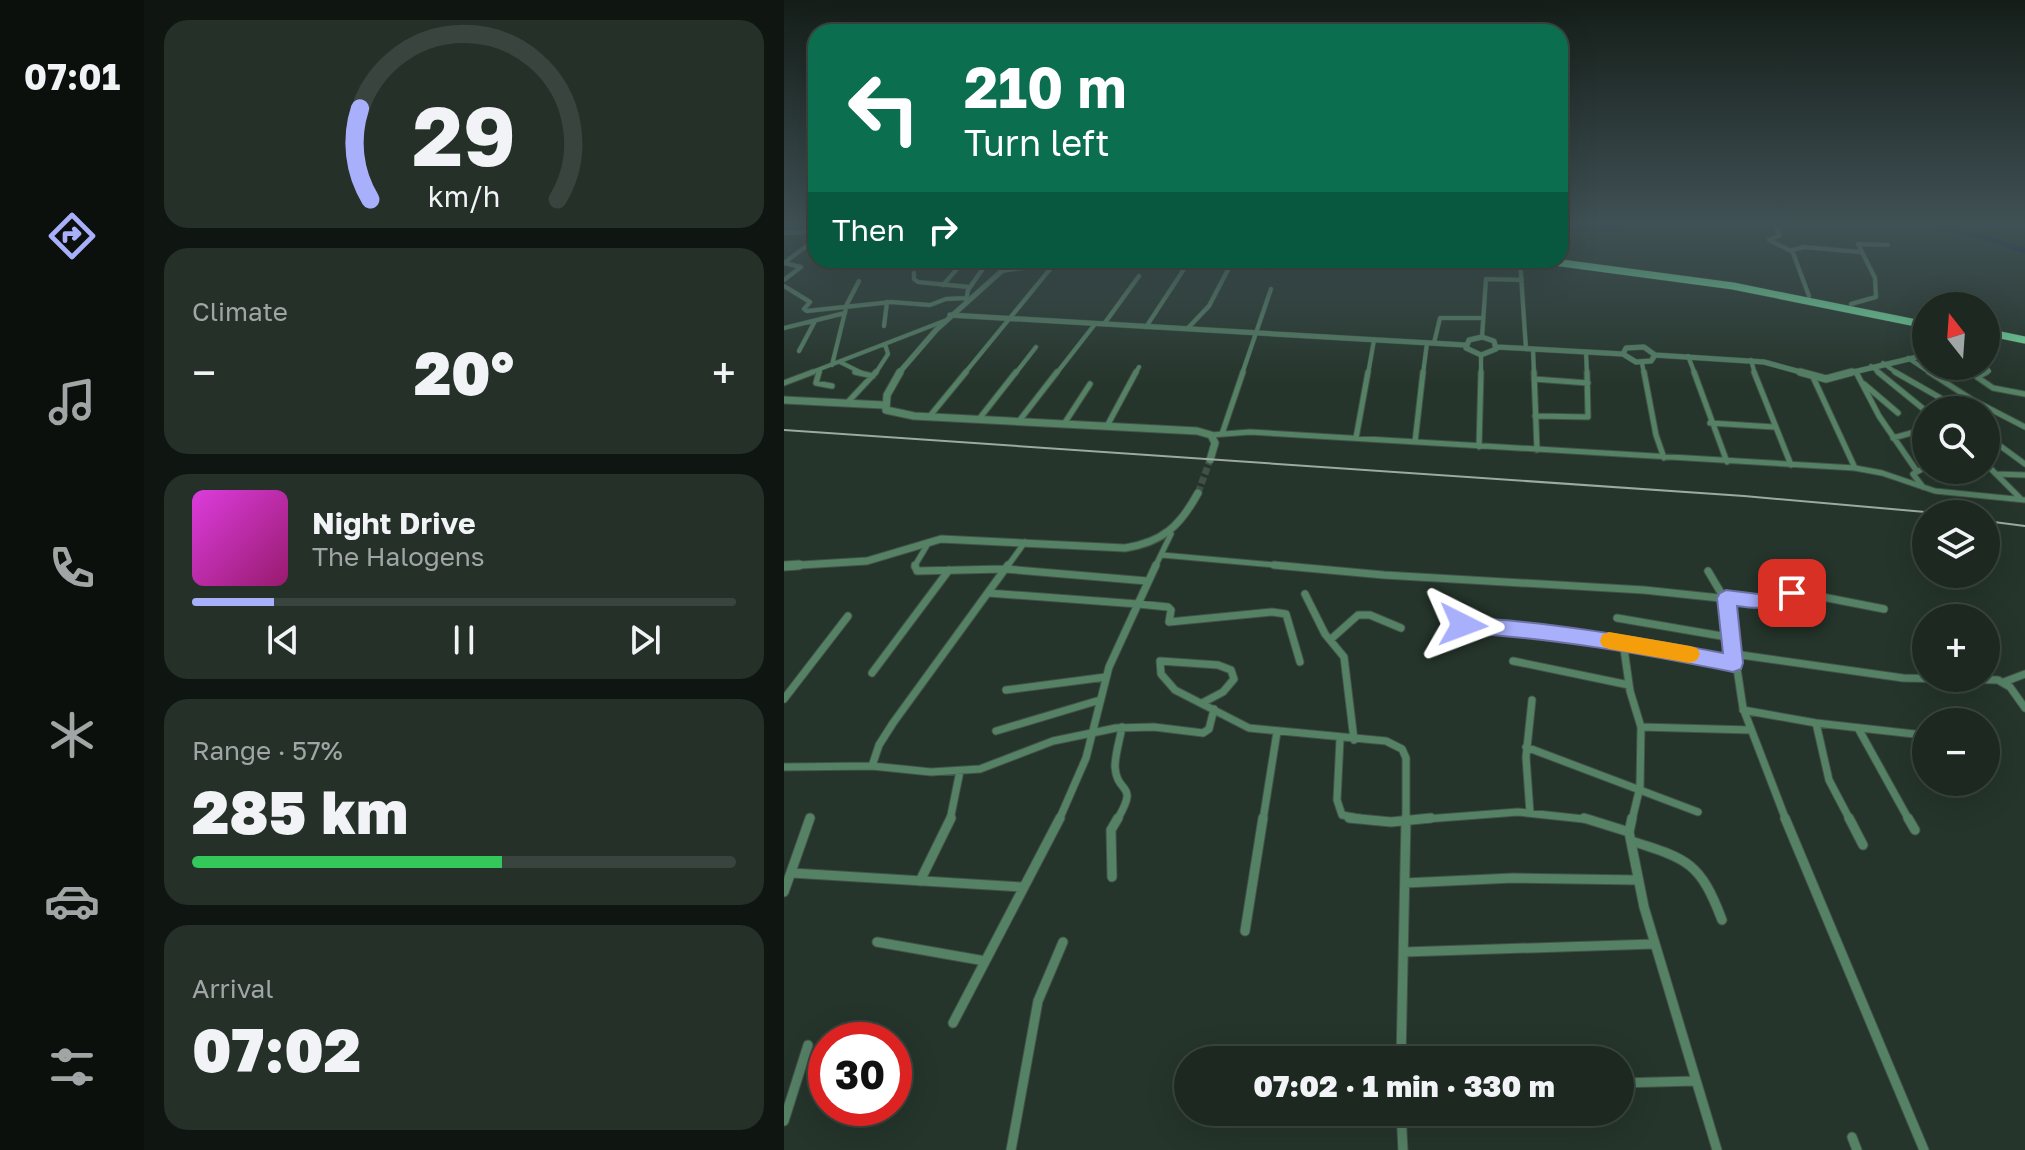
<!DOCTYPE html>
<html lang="en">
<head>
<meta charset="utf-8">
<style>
	body { margin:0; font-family:"Golos Text",sans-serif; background:#253029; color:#f1f3f6; height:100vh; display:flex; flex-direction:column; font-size:30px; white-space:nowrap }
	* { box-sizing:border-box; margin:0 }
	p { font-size:26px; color:#a0a6a5 }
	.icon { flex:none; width:44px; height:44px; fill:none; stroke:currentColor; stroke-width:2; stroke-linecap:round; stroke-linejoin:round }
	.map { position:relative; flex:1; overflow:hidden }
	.side { display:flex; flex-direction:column; gap:20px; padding:20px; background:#0f1612; width:640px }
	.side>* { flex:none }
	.banner { position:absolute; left:24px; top:24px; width:760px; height:244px; border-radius:24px; box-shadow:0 8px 32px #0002,0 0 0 2px #3a443e; background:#0b6e4f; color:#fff; overflow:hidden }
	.needle { width:52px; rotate:343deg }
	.controls { position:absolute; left:1128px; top:292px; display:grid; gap:16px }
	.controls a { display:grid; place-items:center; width:88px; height:88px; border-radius:50%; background:#1c2820; box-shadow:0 8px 32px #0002,0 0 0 2px #3a443e; font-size:40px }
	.speed { position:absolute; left:24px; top:1022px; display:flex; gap:16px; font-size:40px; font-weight:700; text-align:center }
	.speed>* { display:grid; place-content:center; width:104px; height:104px; border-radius:50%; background:#1c2820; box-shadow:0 8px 32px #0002,0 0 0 2px #3a443e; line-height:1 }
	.speed .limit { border:12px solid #d22; background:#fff; color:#111 }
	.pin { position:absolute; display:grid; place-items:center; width:68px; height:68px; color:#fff; margin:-34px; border-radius:16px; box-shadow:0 4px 12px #0006 }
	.me { position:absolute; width:88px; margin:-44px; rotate:93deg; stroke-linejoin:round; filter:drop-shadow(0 0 6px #0008) }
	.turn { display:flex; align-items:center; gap:28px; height:168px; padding:0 24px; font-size:36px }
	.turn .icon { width:104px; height:104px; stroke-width:2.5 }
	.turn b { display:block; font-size:56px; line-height:68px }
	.then { display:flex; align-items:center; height:76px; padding:0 24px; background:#0003; gap:16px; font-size:30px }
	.big { font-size:60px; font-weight:800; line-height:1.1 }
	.side .card { flex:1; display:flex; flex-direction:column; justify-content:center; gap:12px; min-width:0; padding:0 28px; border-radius:24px; background:#253029 }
	.side .dial { align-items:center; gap:0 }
	.dial svg { height:208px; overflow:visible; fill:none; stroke:#3a443e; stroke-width:7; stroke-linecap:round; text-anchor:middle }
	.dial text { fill:#f1f3f6; stroke:none }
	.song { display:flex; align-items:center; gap:24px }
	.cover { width:96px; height:96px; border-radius:12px; background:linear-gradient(135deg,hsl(300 70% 55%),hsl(320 70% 35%)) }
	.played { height:8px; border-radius:4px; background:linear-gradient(90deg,#a8b0fc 15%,#3a443e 15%) }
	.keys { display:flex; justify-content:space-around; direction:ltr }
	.heat { display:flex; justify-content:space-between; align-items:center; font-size:44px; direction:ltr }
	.charge { height:12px; border-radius:6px; background:linear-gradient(90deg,#34c759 57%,#3a443e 0) }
	.trip { position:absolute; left:390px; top:1046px; width:460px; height:80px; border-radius:40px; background:#1c2820; box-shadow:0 8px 32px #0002,0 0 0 2px #3a443e; font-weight:800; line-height:80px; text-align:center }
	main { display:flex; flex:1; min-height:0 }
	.tab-bar { display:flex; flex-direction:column; width:144px; justify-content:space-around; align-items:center; background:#0b100d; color:#a0a6a5 }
	.tab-bar .icon { width:56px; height:56px }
	.tab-bar .selected { color:#a8b0fc }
	.tab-bar b { font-size:36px; color:#f1f3f6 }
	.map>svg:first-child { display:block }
</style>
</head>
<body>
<main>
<nav class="tab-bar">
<b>07:01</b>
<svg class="icon selected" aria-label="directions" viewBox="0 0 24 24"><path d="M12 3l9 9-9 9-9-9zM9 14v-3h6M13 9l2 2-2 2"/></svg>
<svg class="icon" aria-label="music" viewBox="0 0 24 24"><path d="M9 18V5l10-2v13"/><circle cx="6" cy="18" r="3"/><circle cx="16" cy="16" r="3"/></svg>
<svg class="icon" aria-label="phone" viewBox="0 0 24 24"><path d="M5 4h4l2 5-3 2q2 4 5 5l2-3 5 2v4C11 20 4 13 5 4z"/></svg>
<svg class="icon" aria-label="climate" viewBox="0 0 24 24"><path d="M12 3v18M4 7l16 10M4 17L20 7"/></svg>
<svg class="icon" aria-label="car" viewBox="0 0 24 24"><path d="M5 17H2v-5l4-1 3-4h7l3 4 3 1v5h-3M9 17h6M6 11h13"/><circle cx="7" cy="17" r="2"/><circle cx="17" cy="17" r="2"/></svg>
<svg class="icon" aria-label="filters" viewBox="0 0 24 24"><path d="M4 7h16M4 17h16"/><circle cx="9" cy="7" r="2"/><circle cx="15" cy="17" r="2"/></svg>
</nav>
<section class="side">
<div class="card dial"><svg viewBox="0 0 100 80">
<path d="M14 69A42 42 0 1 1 86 69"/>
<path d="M14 69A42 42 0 0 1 10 34" stroke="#a8b0fc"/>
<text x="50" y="56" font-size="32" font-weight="700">29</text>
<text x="50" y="72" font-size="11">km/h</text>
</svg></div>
<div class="card"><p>Climate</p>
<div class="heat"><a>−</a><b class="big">20°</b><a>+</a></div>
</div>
<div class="card">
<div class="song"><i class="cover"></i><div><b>Night Drive</b><p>The Halogens</p></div></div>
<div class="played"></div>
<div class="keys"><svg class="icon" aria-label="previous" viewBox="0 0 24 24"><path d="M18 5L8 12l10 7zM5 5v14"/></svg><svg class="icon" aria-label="pause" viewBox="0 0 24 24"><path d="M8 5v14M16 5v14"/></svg><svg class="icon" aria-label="next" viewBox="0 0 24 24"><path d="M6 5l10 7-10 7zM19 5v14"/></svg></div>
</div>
<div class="card"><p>Range · 57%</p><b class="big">285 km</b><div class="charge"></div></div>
<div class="card"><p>Arrival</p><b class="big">07:02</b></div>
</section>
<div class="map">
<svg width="1241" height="1150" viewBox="0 0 1241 1150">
	<rect width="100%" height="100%" fill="#25352b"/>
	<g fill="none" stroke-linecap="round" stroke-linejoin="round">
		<path fill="#1a1948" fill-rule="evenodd" d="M844 225H858L825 233 776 230V226L815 229Z
			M1139 225C1173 225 1209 237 1241 248V254L1210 243Z"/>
		<path stroke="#415046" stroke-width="7" stroke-dasharray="7 3" stroke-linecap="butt" d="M414 493 426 460"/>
		<defs>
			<path id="minor-far3" d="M990 225 996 235 985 240 1007 251
				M0 233 32 231
				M736 260 742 349
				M0 263 32 239
				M0 263 17 267 0 280
				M217 271 294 260
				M130 273V279L134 282 185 287
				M159 285 179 262
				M0 286 26 302 20 309 23 311 107 302 146 305 162 299 182 298
				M1025 296 1008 250 1020 247 1076 252
				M182 301 184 290 205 260
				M1067 304 1092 297 1091 278 1074 244 1104 245
				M320 324 355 276
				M100 326 103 302
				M362 327 406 260
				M0 328 61 313
				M403 329 425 306 449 260
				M698 337 702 279 738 280
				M650 343 656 318H699
				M749 349 750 374
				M15 351 31 321
				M802 352 803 374
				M904 356 911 374
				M1124 358 1148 374
				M967 360 971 374
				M56 362 80 374
				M858 363 860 374
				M1099 363 1114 374
				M48 365 63 304 75 281
				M1087 366 1097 374
				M1071 371 1073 374
				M23 374 160 321
				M35 374 36 370
				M91 374 104 354 101 344
				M180 374 271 263
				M231 374 252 347
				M272 374 311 324
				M351 374 355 367
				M458 374 487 289
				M584 374 590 340
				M639 374 643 343
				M697 374V355
				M1199 374 1205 371 1201 366"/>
			<path id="minor-far2" d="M35 372 32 383 48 386
				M71 372 89 376
				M750 372 753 450
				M860 372 872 435 880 458
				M910 372 943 462
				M970 372 1007 465
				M1072 372 1095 416 1132 470
				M1094 372 1142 411
				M1111 372 1160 400
				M1145 372 1187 399 1241 427
				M1203 372 1193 377 1209 388 1241 394
				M1029 377 1071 468
				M750 379 804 383
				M0 383 29 372
				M1080 384 1114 413
				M63 403 92 372
				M751 416 804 417 803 372
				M145 417 182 372
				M195 419 232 372
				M235 421 273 372
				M926 423 990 427
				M280 424 306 384
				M323 426 352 372
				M438 434 459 372
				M427 435 466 432 1071 468 1098 473 1151 491 1241 500
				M572 438 584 372
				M1109 438 1142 429
				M631 442 639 372
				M1215 445 1241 464
				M695 447 697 372
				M1202 464 1236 498
				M1212 474 1241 475
				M1139 487 1129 474 1142 467
				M378 555 512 567
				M130 567 145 542
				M223 567 241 542
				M371 567 387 534"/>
			<path id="minor-far1" d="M131 565 133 571 221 569 363 581
				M372 565 354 604 384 607 387 610 385 622 488 612 502 614 516 662
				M490 565 600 575 860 590 983 603 1013 592 1100 609
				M924 571 943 603 959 708 1002 820
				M204 593 354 604 325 667 302 758 275 820
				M521 594 541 634 560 657 570 740
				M833 618 949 638
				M679 625 781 634 949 663
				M546 640 574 615H586L617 628
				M839 642 846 691 857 727
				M950 654 1119 678 1214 680 1226 687 1241 708
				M729 661 845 685
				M88 673 165 570
				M1220 682 1241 674
				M222 690 322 677
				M0 699 64 616
				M418 703 439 692 450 679 447 670 434 665 376 661 377 674 391 690 465 728 602 741 618 749 622 758V820
				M959 710 1032 723 1139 735
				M1032 723 1045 780 1066 820
				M1074 728 1125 820
				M212 731 316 700
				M556 739 553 800 558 815 586 820
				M742 747 914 812
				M88 766 95 745 109 723 224 565
				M0 767 88 766 147 772 196 769 269 741 332 728 370 727 419 733 425 729 430 709
				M746 813 742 757 748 700
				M166 820 176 771
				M333 820C356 781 333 796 331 767 331 754 336 739 338 727
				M479 820 493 732
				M629 820 734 812 809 820
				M848 820 856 787 857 727 966 730"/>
			<path id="minor" d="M565 818 607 822 647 818
				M800 818 845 832 860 907 933 1150
				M1001 818 1140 1150
				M1065 818 1079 845
				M1124 818 1131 830
				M845 832 848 818
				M847 841C904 859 916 862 938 920
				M8 873 238 887
				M328 877 327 830 334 818
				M136 881 167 818
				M621 883 729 878 853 880
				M0 892 26 818
				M461 931 479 818
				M93 942 201 961
				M620 952 870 944
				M169 1023 276 818
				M617 1060 622 818
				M836 1083 911 1081
				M617 1112 619 1150
				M0 1121 24 1045
				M1068 1137 1073 1150
				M227 1150 254 1001 279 942"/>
			<path id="tertiary-far2" d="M166 315 681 345
				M698 337 710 341 712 349 697 355 682 348 685 340Z
				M713 347 839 354 852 362 867 361 871 355
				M839 354 842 348 860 347 871 355 980 362 1024 374
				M114 374 152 330 230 260
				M1061 374 1142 355"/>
			<path id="tertiary-far1" d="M116 372 103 395 102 410 130 416 413 431 427 435 431 443 426 460
				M1016 372 1042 379 1068 372
				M0 400 99 405
				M0 566 83 561 157 539 341 548C379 542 396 526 414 493"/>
			<path id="tertiary" d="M0 566 15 565"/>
			<path id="trunk" d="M755 260 949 286 1142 325
				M1202 332 1241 340"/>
		</defs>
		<use href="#minor-far3" stroke="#435248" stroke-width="5"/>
		<use href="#minor-far2" stroke="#435248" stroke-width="7"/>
		<use href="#minor-far1" stroke="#435248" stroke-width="9"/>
		<use href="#minor" stroke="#435248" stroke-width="11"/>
		<use href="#tertiary-far2" stroke="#435248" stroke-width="6"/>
		<use href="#tertiary-far1" stroke="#435248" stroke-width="9"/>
		<use href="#tertiary" stroke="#435248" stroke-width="11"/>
		<use href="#trunk" stroke="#435248" stroke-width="8"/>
		<use href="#minor-far3" stroke="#558165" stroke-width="4"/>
		<use href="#minor-far2" stroke="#558165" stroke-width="5"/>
		<use href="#minor-far1" stroke="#558165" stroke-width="7"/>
		<use href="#minor" stroke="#558165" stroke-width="9"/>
		<use href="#tertiary-far2" stroke="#558165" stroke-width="5"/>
		<use href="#tertiary-far1" stroke="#558165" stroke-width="7"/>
		<use href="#tertiary" stroke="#558165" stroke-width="9"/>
		<use href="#trunk" stroke="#76e1a2" stroke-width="7"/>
		<path stroke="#9da9a1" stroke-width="2" d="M0 430 960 496 1164 514
			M1202 521 1241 526"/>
	</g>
	<linearGradient id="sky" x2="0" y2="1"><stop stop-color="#141d18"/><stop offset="0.58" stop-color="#405155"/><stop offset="1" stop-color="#405155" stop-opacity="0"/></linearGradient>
	<rect width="1241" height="386" fill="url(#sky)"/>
	<path fill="#a8b0fc" stroke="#6d72a4" stroke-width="2" d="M1008 586 1017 593 1014 598C989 608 980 610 953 606L959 663 957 669 949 672C859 654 770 638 679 633L672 630 669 625 672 619 679 617C767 622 853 637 939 653L933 598 936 593 942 590 982 595Z"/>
	<path fill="#f59e0b" d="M825 632 906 646 913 648 916 654 913 660 906 663 825 649 818 646 816 641 818 635Z"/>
</svg>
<div class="controls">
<a><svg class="needle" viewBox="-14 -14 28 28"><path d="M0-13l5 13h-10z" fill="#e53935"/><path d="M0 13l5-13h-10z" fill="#a0a6a5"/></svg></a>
<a><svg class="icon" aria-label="search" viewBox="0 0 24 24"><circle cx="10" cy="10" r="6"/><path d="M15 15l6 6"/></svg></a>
<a><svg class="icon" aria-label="layers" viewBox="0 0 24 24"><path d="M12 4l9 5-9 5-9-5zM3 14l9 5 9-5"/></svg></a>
<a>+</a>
<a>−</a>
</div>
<div class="speed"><div class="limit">30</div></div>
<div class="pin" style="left:1008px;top:593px;background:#d93025"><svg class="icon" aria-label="arrive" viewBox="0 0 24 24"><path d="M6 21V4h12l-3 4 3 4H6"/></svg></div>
<svg class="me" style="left:679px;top:625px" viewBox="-20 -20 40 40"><path d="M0-17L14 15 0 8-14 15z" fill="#a8b0fc" stroke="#fff" stroke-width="4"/></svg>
<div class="trip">07:02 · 1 min · 330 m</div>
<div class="banner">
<div class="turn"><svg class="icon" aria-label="left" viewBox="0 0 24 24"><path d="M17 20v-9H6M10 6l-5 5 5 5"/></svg><div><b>210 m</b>Turn left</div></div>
<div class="then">Then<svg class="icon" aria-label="right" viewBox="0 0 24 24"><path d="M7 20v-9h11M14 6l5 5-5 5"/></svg></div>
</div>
</div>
</main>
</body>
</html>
